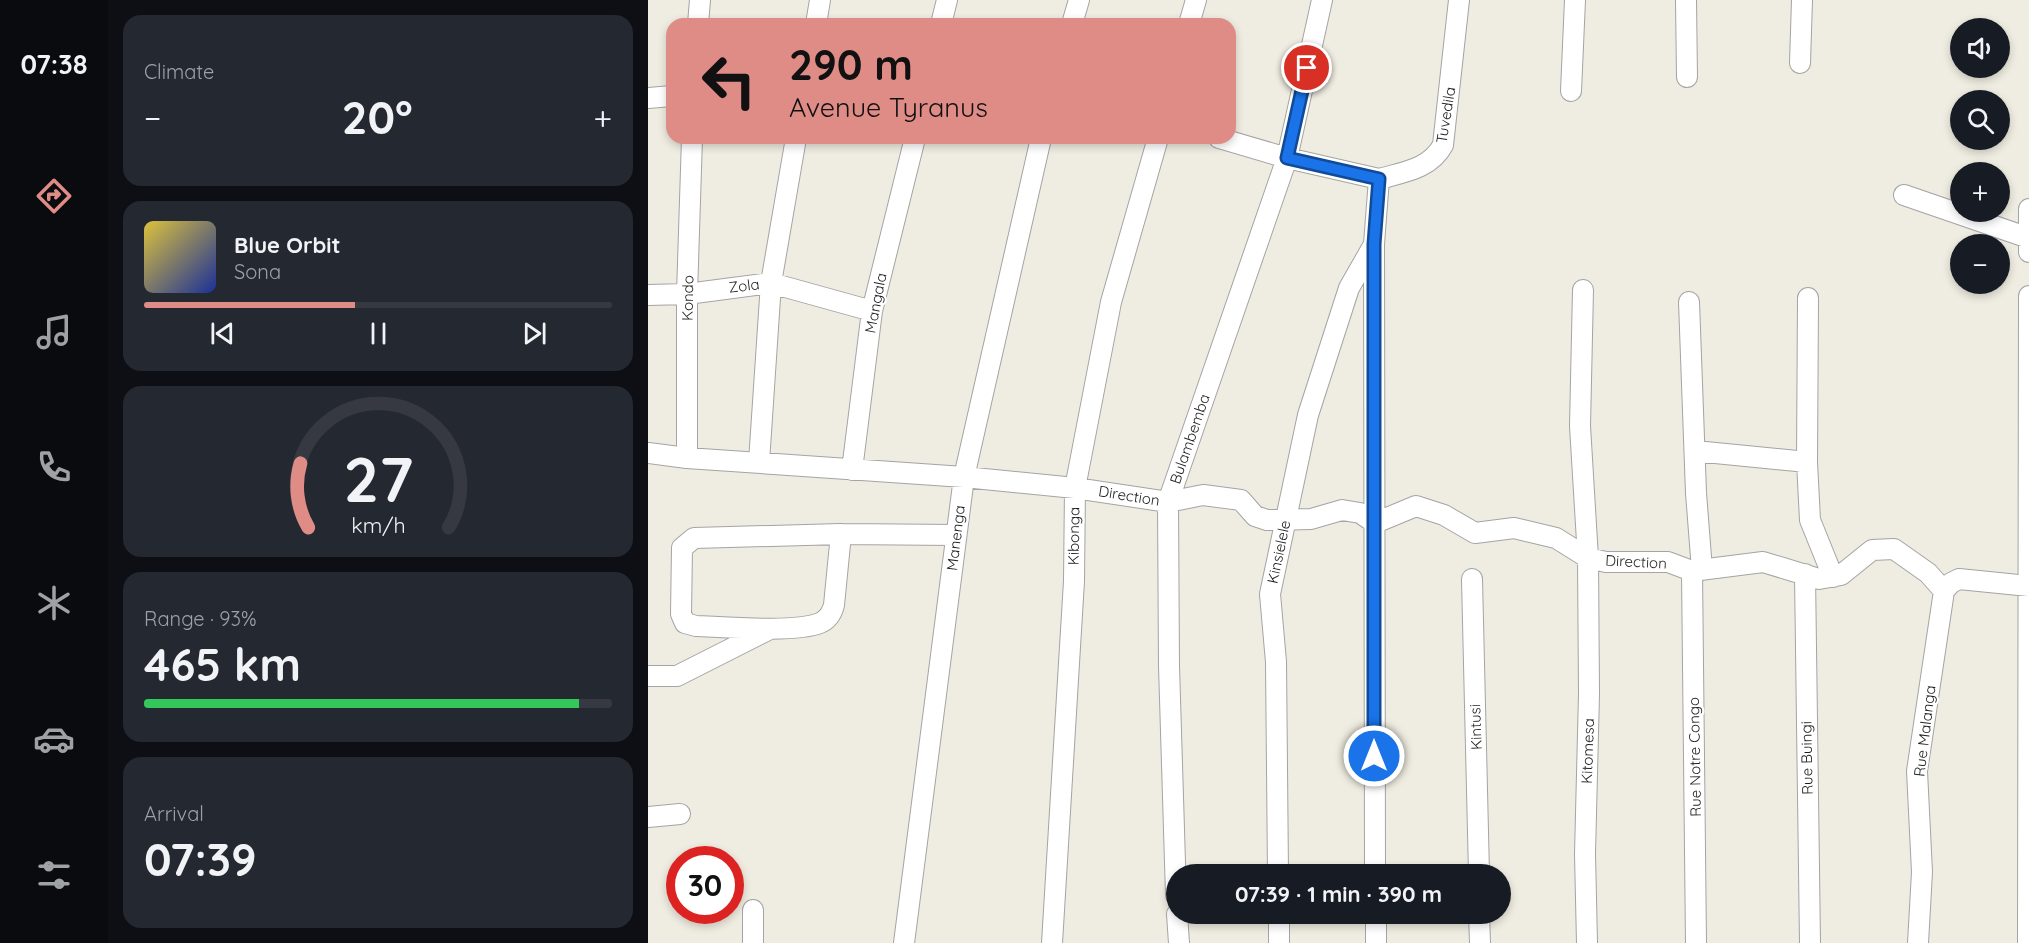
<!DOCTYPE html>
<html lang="en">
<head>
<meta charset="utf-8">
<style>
	body { margin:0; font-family:Quicksand,sans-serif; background:#242831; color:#f1f3f6; height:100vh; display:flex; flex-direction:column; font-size:22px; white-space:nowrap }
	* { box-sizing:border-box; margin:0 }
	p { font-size:20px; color:#9ea1a6 }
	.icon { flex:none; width:33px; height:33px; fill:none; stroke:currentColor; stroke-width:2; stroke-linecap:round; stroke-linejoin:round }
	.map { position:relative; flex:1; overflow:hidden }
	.drawer { display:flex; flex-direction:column; gap:15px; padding:15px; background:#0d0f14; width:540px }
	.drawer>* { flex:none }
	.banner { position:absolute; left:18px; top:18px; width:570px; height:126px; border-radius:18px; box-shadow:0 3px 9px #0003; background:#df8c87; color:#111; overflow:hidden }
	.tools { position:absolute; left:1302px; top:18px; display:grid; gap:12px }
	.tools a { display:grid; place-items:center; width:60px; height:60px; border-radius:50%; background:#171b24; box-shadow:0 3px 9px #0003; font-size:30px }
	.speed { position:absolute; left:18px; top:846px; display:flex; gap:12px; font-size:30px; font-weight:700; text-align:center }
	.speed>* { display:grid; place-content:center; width:78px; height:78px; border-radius:50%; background:#171b24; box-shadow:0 3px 9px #0003; line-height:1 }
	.speed .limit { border:9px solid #d22; background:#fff; color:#111 }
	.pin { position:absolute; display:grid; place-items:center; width:51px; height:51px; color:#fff; margin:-26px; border:3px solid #fff; border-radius:50%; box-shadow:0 2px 6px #0007 }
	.me { position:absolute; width:66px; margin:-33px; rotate:0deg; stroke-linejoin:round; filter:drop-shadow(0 0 4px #0008) }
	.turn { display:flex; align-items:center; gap:21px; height:126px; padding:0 24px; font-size:27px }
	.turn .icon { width:78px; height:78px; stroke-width:2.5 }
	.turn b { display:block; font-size:42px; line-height:51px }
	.big { font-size:45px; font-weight:700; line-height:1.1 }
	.drawer .widget { flex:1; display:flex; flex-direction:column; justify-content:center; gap:9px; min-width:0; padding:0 21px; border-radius:18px; background:#242831 }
	.drawer .dial { align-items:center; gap:0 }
	.dial svg { height:156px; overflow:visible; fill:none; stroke:#363941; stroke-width:7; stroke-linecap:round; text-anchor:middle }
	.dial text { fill:#f1f3f6; stroke:none }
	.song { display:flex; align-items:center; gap:18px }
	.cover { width:72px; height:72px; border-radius:9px; background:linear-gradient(135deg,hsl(50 70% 55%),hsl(230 70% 35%)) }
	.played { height:6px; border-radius:3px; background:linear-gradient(90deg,#df8c87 45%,#363941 45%) }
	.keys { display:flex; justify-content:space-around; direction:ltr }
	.heat { display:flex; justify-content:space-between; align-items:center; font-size:33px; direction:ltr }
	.charge { height:9px; border-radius:4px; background:linear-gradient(90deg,#34c759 93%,#363941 0) }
	.trip { position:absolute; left:518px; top:864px; width:345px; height:60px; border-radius:30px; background:#171b24; box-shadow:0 3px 9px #0003; font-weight:700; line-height:60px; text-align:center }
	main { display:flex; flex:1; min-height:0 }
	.tab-bar { display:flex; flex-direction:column; width:108px; justify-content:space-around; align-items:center; background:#090b0e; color:#9ea1a6 }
	.tab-bar .icon { width:42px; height:42px }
	.tab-bar .on { color:#df8c87 }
	.tab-bar b { font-size:27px; color:#f1f3f6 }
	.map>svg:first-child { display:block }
</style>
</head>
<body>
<main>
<nav class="tab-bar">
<b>07:38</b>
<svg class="icon on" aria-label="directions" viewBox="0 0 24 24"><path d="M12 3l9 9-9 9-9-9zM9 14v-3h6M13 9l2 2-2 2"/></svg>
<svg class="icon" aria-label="music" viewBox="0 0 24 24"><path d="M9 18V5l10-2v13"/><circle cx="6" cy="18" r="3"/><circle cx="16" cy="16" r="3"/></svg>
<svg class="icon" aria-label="phone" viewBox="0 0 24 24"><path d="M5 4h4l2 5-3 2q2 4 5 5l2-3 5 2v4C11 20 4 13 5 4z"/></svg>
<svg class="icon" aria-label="climate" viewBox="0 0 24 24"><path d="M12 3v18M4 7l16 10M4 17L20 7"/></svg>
<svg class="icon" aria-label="car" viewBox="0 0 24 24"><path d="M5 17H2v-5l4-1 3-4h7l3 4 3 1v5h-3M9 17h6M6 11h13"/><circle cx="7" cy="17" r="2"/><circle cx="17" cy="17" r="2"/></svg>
<svg class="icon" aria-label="filters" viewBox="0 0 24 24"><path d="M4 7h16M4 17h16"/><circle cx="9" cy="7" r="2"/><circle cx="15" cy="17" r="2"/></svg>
</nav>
<section class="drawer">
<div class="widget"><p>Climate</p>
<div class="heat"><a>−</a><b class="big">20°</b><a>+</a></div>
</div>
<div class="widget">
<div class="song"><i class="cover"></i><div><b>Blue Orbit</b><p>Sona</p></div></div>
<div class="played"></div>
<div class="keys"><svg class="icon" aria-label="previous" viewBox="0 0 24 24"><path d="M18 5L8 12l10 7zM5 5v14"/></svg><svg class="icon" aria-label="pause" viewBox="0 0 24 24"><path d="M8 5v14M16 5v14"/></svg><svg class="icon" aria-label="next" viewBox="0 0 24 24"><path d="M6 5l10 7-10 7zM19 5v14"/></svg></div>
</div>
<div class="widget dial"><svg viewBox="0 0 100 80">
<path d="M14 69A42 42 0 1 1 86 69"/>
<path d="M14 69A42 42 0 0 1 10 36" stroke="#df8c87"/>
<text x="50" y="56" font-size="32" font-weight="700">27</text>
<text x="50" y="72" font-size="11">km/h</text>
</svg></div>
<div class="widget"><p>Range · 93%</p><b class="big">465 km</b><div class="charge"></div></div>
<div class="widget"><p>Arrival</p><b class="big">07:39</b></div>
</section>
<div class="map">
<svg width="1381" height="943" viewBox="0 0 1381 943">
	<rect width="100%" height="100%" fill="#efece1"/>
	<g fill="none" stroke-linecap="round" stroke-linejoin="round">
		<defs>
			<path id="minor" d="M1038 0 1039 77
				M50 24 52 0
				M168 24 172 0
				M293 24 299 0
				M424 24 431 0
				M541 24 548 0
				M1152 63 1154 0
				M923 91 927 0
				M0 98 24 96
				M571 138 639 158 731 179
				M1256 195 1381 238
				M1381 209V252
				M935 290 932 426 940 558 941 694 937 854 939 943
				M0 295 39 294 123 283 224 311
				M1041 302 1048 493 1054 570
				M1047 451 1159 462 1160 298
				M0 453 39 458 316 477 427 488 520 502 555 495 593 500 607 516 619 520 663 519 694 510 712 513 727 523 768 506 796 515 827 533 866 528 908 538 940 558 958 562H1020L1044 571 1115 562 1171 579 1193 575 1224 550 1246 549 1280 573 1296 591
				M39 458V294L44 138
				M111 462 123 283 148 138
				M1159 462 1162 520 1185 577
				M204 470 224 311 267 138
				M193 534 186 605C184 613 179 620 172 623 148 633 76 627 48 626L37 623 33 614 34 548 46 538 193 534 308 535
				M1044 571 1048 943
				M1157 574 1162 943
				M824 579 831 874
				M0 676H29L122 629
				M0 817 32 814
				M630 874 628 662 622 594 660 415 701 288 725 246
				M727 874 726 244 731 179C756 172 782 169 795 145L811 0
				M528 895 521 666 520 502 639 158 674 0
				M529 914 531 943
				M631 914V943
				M728 914V943
				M831 914 832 943
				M105 943V910
				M256 943 316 477 393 138
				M404 943 426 581 427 488 463 302 510 138
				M1270 943 1274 872 1269 771 1296 591 1303 583 1311 579 1381 586
				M1380 943 1381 296"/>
		</defs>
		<use href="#minor" stroke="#a4a4a4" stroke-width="22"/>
		<use href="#minor" stroke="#fff" stroke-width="20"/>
	</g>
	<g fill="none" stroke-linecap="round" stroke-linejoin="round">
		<defs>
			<path id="route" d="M659 68 639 158 731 179 726 244V756"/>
		</defs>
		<use href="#route" stroke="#114b97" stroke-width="15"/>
		<use href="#route" stroke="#1a73e8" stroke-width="10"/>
	</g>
	<g text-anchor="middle" stroke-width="4.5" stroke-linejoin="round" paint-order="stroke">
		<g font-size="15" fill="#1d1d1d" stroke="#fff">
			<text transform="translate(798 115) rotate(-81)" y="5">Tuvedila</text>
			<text transform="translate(96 286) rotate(-7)" y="5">Zola</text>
			<text transform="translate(40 298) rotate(-89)" y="5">Kondo</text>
			<text transform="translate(228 303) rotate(-79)" y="5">Mangala</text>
			<text transform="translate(542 439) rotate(-71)" y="5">Bulambemba</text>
			<text transform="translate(481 496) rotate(9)" y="5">Direction</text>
			<text transform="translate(426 536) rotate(-89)" y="5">Kibonga</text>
			<text transform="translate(308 538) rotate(-83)" y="5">Manenga</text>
			<text transform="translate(631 552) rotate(-78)" y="5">Kinsielele</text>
			<text transform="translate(988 562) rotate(3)" y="5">Direction</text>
			<text transform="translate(828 727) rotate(-92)" y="5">Kintusi</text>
			<text transform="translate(1277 731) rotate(-83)" y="5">Rue Malanga</text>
			<text transform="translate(940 751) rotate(-88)" y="5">Kitomesa</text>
			<text transform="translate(1047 757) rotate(-91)" y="5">Rue Notre Congo</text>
			<text transform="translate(1159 758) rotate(-91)" y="5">Rue Buingi</text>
		</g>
	</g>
</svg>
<div class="tools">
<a><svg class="icon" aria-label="sound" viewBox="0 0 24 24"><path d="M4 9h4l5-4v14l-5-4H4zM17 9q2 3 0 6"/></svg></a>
<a><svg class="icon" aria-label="search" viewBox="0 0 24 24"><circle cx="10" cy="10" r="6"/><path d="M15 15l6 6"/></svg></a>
<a>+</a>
<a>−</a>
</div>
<div class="speed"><div class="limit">30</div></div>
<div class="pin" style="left:659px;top:68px;background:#d93025"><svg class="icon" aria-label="arrive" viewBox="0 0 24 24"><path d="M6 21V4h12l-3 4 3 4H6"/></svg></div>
<svg class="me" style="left:726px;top:756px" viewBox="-20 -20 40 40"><circle r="17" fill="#1a73e8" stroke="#fff" stroke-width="3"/><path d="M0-11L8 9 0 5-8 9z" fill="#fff"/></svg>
<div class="trip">07:39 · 1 min · 390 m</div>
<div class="banner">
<div class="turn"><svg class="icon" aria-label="left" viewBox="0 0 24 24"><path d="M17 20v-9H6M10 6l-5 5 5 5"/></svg><div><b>290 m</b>Avenue Tyranus</div></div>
</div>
</div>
</main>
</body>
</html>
